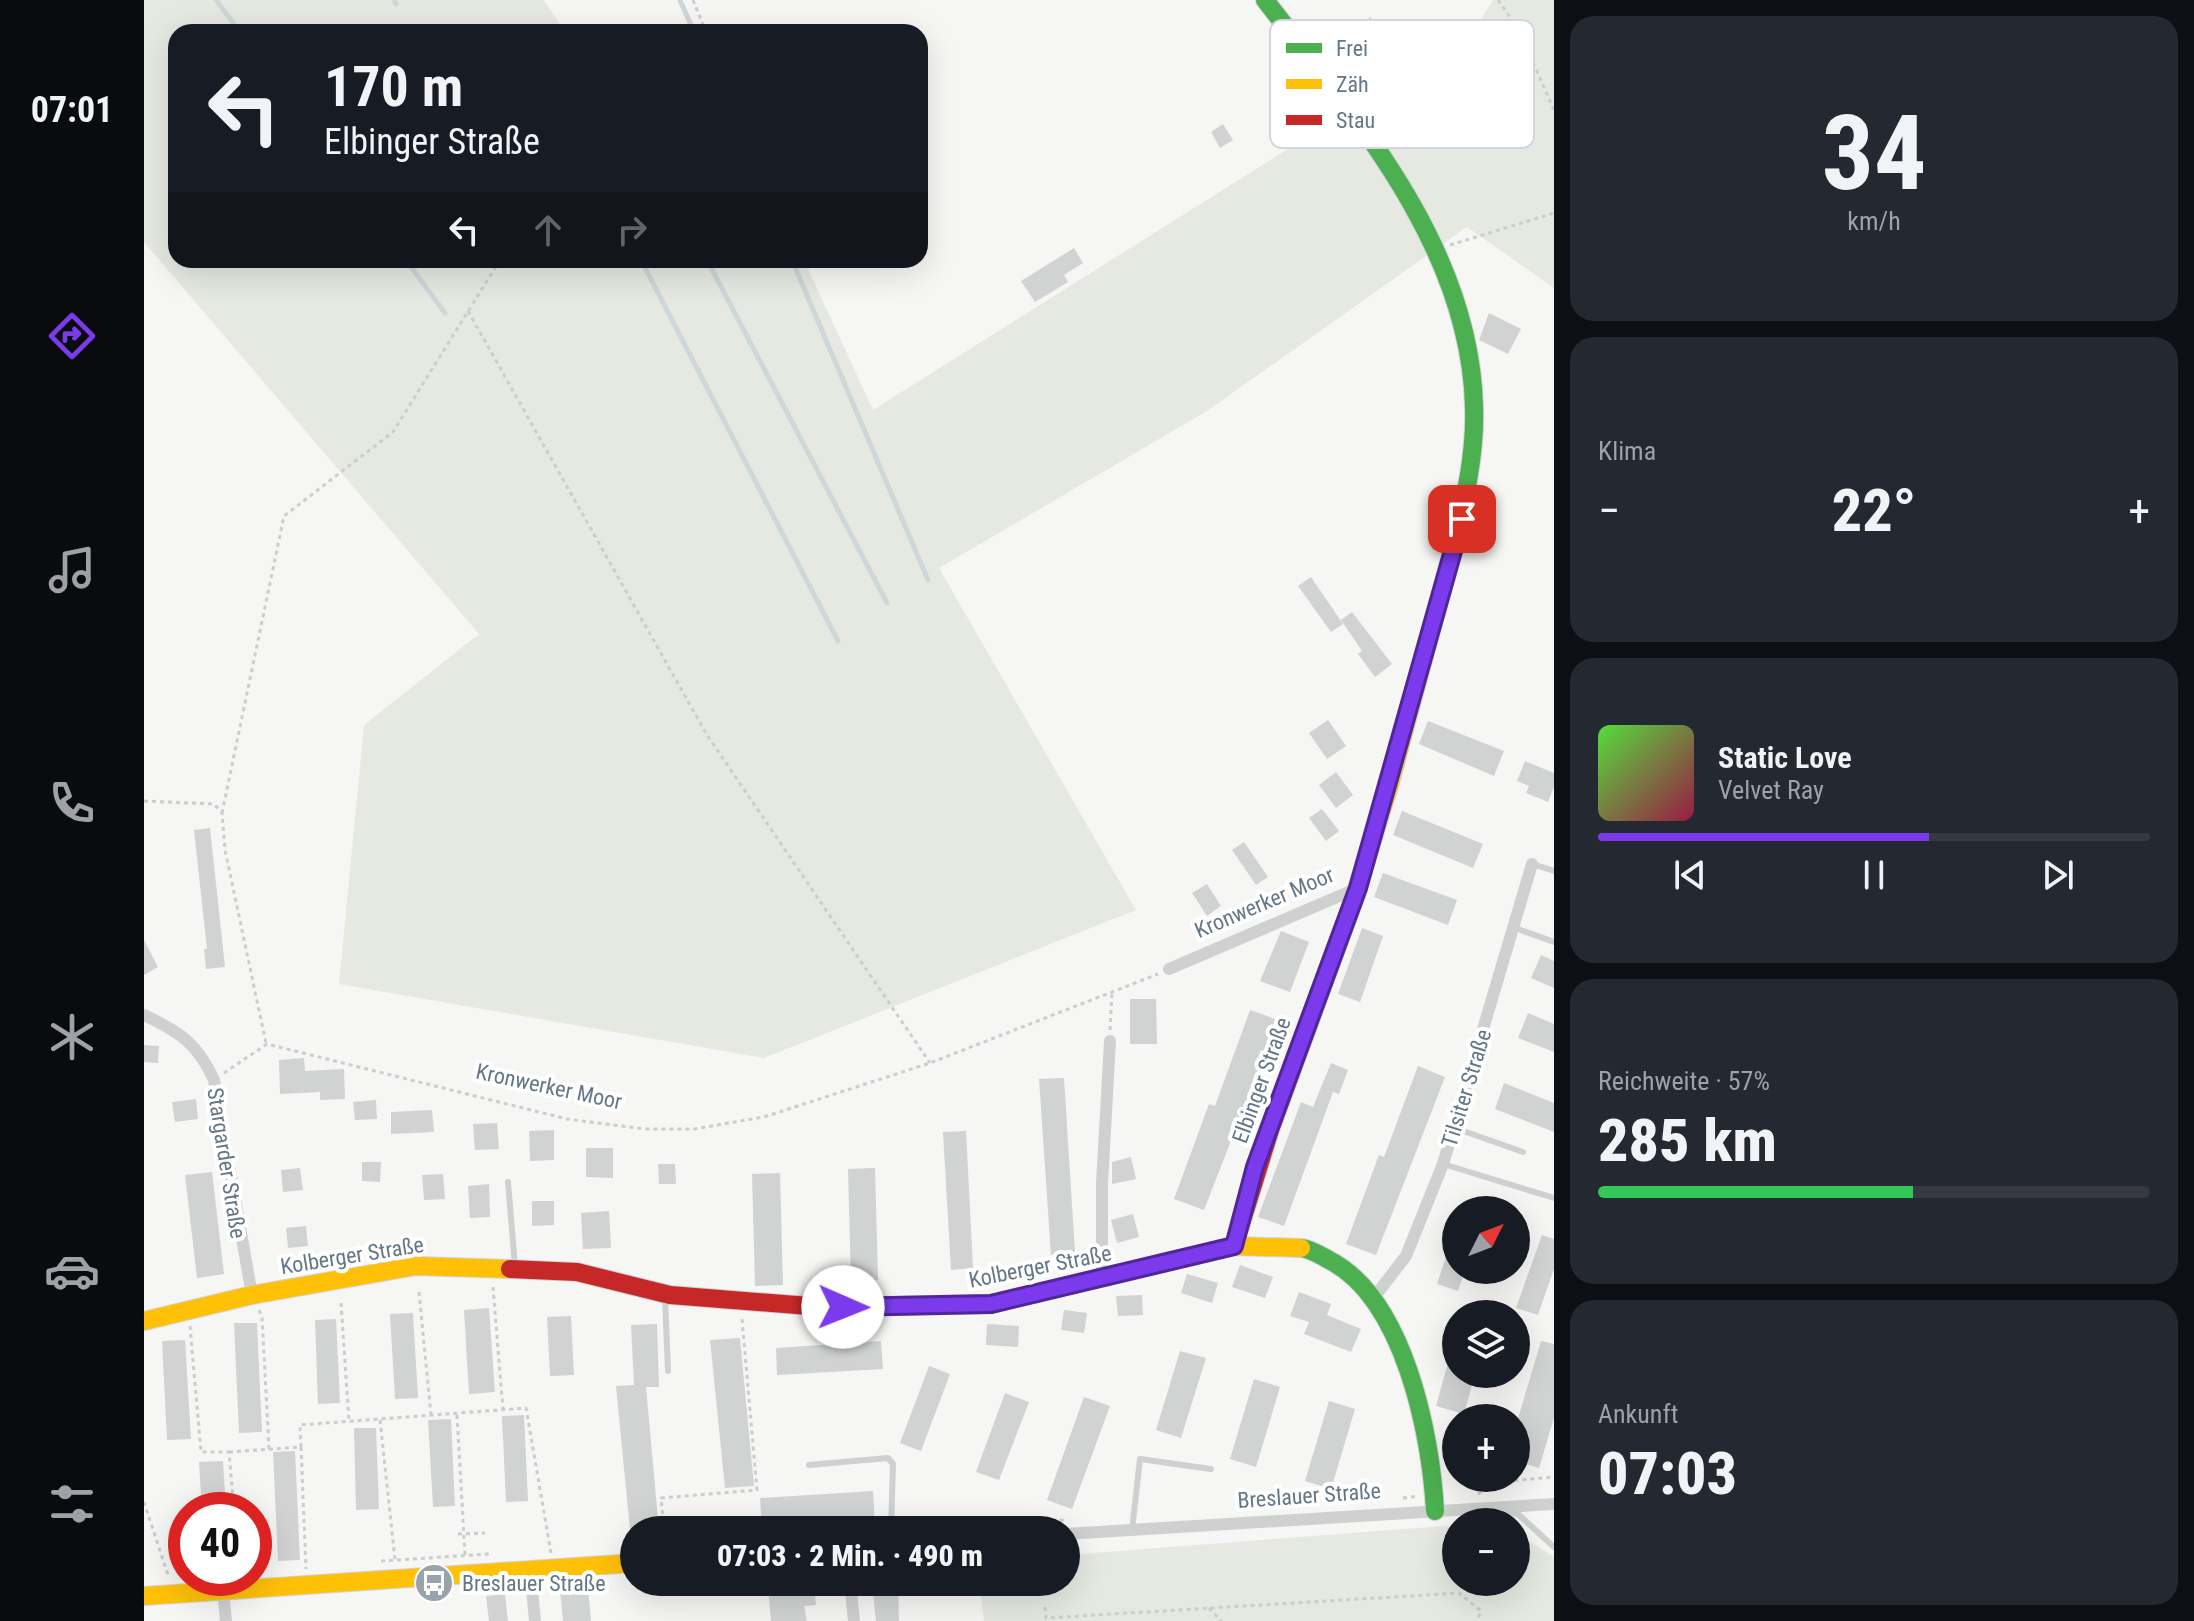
<!DOCTYPE html>
<html lang="de">
<head>
<meta charset="utf-8">
<style>
	body { margin:0; font-family:"Roboto Condensed",sans-serif; background:#242831; color:#f1f3f6; height:100vh; display:flex; flex-direction:column; font-size:30px; white-space:nowrap }
	* { box-sizing:border-box; margin:0 }
	p { font-size:26px; color:#9ea1a6 }
	.icon { flex:none; width:44px; height:44px; fill:none; stroke:currentColor; stroke-width:2; stroke-linecap:round; stroke-linejoin:round }
	.map { position:relative; flex:1; overflow:hidden }
	.drawer { display:flex; flex-direction:column; gap:16px; padding:16px; background:#0d0f14; width:640px }
	.drawer>* { flex:none }
	.guide { position:absolute; left:24px; top:24px; width:760px; height:244px; border-radius:24px; box-shadow:0 8px 32px #0002; background:#171b24; color:#f1f3f6; overflow:hidden }
	.needle { width:52px; rotate:48deg }
	.buttons { position:absolute; left:1298px; top:1196px; display:grid; gap:16px }
	.buttons a { display:grid; place-items:center; width:88px; height:88px; border-radius:50%; background:#171b24; box-shadow:0 8px 32px #0002; font-size:40px }
	.speed { position:absolute; left:24px; top:1492px; display:flex; gap:16px; font-size:40px; font-weight:700; text-align:center }
	.speed>* { display:grid; place-content:center; width:104px; height:104px; border-radius:50%; background:#171b24; box-shadow:0 8px 32px #0002; line-height:1 }
	.speed .limit { border:12px solid #d22; background:#fff; color:#111 }
	.pin { position:absolute; display:grid; place-items:center; width:68px; height:68px; color:#fff; margin:-34px; border-radius:16px; box-shadow:0 4px 12px #0006 }
	.me { position:absolute; width:88px; margin:-44px; rotate:91deg; stroke-linejoin:round; filter:drop-shadow(0 0 6px #0008) }
	.turn { display:flex; align-items:center; gap:28px; height:168px; padding:0 24px; font-size:36px }
	.turn .icon { width:104px; height:104px; stroke-width:2.5 }
	.turn b { display:block; font-size:56px; line-height:68px }
	.lanes { display:flex; align-items:center; height:76px; padding:0 24px; background:#0003; justify-content:center; gap:40px; direction:ltr }
	.lanes .off { opacity:.35 }
	.big { font-size:60px; font-weight:800; line-height:1.1 }
	.drawer .widget { flex:1; display:flex; flex-direction:column; justify-content:center; gap:12px; min-width:0; padding:0 28px; border-radius:24px; background:#242831 }
	.drawer .dial { align-items:center; gap:0 }
	.dial b { font-size:104px; line-height:1 }
	.song { display:flex; align-items:center; gap:24px }
	.cover { width:96px; height:96px; border-radius:12px; background:linear-gradient(135deg,hsl(110 70% 55%),hsl(340 70% 35%)) }
	.played { height:8px; border-radius:4px; background:linear-gradient(90deg,#7c3aed 60%,#363941 60%) }
	.keys { display:flex; justify-content:space-around; direction:ltr }
	.heat { display:flex; justify-content:space-between; align-items:center; font-size:44px; direction:ltr }
	.charge { height:12px; border-radius:6px; background:linear-gradient(90deg,#34c759 57%,#363941 0) }
	.trip { position:absolute; left:476px; top:1516px; width:460px; height:80px; border-radius:40px; background:#171b24; box-shadow:0 8px 32px #0002; font-weight:800; line-height:80px; text-align:center }
	main { display:flex; flex:1; min-height:0 }
	.menu { display:flex; flex-direction:column; width:144px; justify-content:space-around; align-items:center; background:#090b0e; color:#9ea1a6 }
	.menu .icon { width:56px; height:56px }
	.menu .active { color:#7c3aed }
	.menu b { font-size:36px; color:#f1f3f6 }
	.map>svg:first-child { display:block }
</style>
</head>
<body>
<main>
<nav class="menu">
<b>07:01</b>
<svg class="icon active" aria-label="directions" viewBox="0 0 24 24"><path d="M12 3l9 9-9 9-9-9zM9 14v-3h6M13 9l2 2-2 2"/></svg>
<svg class="icon" aria-label="music" viewBox="0 0 24 24"><path d="M9 18V5l10-2v13"/><circle cx="6" cy="18" r="3"/><circle cx="16" cy="16" r="3"/></svg>
<svg class="icon" aria-label="phone" viewBox="0 0 24 24"><path d="M5 4h4l2 5-3 2q2 4 5 5l2-3 5 2v4C11 20 4 13 5 4z"/></svg>
<svg class="icon" aria-label="climate" viewBox="0 0 24 24"><path d="M12 3v18M4 7l16 10M4 17L20 7"/></svg>
<svg class="icon" aria-label="car" viewBox="0 0 24 24"><path d="M5 17H2v-5l4-1 3-4h7l3 4 3 1v5h-3M9 17h6M6 11h13"/><circle cx="7" cy="17" r="2"/><circle cx="17" cy="17" r="2"/></svg>
<svg class="icon" aria-label="filters" viewBox="0 0 24 24"><path d="M4 7h16M4 17h16"/><circle cx="9" cy="7" r="2"/><circle cx="15" cy="17" r="2"/></svg>
</nav>
<div class="map">
<svg width="1410" height="1621" viewBox="0 0 1410 1621">
	<rect width="100%" height="100%" fill="#f6f6f4"/>
	<path fill="#e6e9e2" d="M0 0H400L421 32H32V260H660L729 410 1193 118 1256 147 1349 0H1410V288L1323 227 1063 411 795 568 992 910 620 1058 195 984 220 725 335 634 0 242Z
		M1312 1525V1582H1372V1533L1410 1557V1621H840L835 1582H922V1555Z"/>
	<g fill="none" stroke-linecap="round" stroke-linejoin="round">
		<path stroke="#ced7d9" stroke-width="5" d="M72 0 96 32
			M250 0 252 4
			M536 0 550 32
			M262 260 301 313
			M497 260 694 641
			M563 260 743 603
			M648 260 784 580"/>
	</g>
	<path fill="#d1d2d2" d="M1226 17 1237 29 1223 42 1212 30Z
		M1079 124 1089 140 1076 148 1067 132Z
		M930 248 939 263 920 275 924 282 891 302 877 281Z
		M1345 313 1377 329 1364 354 1335 340Z
		M1167 577 1199 624 1187 632 1154 586Z
		M1208 612 1248 664 1231 677 1214 654 1218 651 1197 620Z
		M1184 720 1202 746 1183 759 1165 733Z
		M1284 721 1360 751 1350 776 1275 744Z
		M1381 761 1410 773V787L1404 802 1382 793 1385 786 1373 781Z
		M1192 772 1209 795 1192 808 1175 785Z
		M1178 809 1195 831 1182 841 1165 818Z
		M1258 811 1339 844 1329 868 1249 835Z
		M66 828 81 967 62 969 60 949H63L50 830Z
		M1100 842 1124 877 1112 885 1088 850Z
		M1239 873 1313 900 1304 925 1230 897Z
		M1063 884 1077 906 1063 916 1048 893Z
		M1218 928 1239 936 1216 1002 1194 994Z
		M1137 931 1165 942 1146 992 1116 981Z
		M0 940 14 967 0 975Z
		M1397 955 1410 961V988L1387 978Z
		M986 999H1012L1013 1044H986Z
		M1106 1010 1134 1020 1060 1210 1030 1199 1065 1104 1071 1106Z
		M1384 1013 1410 1024V1052L1374 1038Z
		M0 1045 15 1046 14 1063 0 1062Z
		M160 1058 161 1071 200 1069 201 1099 176 1100V1092L136 1094 135 1060Z
		M1187 1063 1204 1070 1195 1094 1189 1092 1140 1226 1114 1217 1157 1102 1169 1107Z
		M1274 1066 1301 1077 1232 1255 1202 1244 1235 1155 1240 1157Z
		M920 1078 931 1253 907 1255 895 1079Z
		M1360 1083 1410 1103V1132L1351 1109Z
		M52 1099 54 1119 31 1122 28 1102Z
		M232 1100 233 1119 211 1120 209 1102Z
		M288 1110 290 1132 247 1134V1112Z
		M353 1123 355 1149 331 1150 329 1124Z
		M410 1130V1160L386 1161 385 1131Z
		M822 1131 829 1268 807 1270 799 1132Z
		M442 1148H469V1178L442 1177Z
		M987 1157 992 1179 968 1184V1162Z
		M218 1162H237L236 1182 218 1181Z
		M514 1164H531L532 1184H515Z
		M156 1168 159 1190 139 1192 137 1170Z
		M731 1168 734 1280 707 1281 704 1169Z
		M68 1172 80 1274 53 1278 41 1175Z
		M636 1173 639 1285 611 1286 608 1174Z
		M299 1174 301 1199 280 1200 278 1175Z
		M345 1184 346 1217 326 1218 324 1186Z
		M388 1201H410V1225L388 1226Z
		M465 1211 467 1248 439 1249 437 1213Z
		M989 1214 995 1237 973 1243 967 1220Z
		M162 1226 164 1246 144 1248 142 1228Z
		M1310 1233 1312 1270H1321L1314 1291 1293 1284Z
		M1398 1235 1410 1239V1269L1394 1315 1372 1308Z
		M1096 1265 1129 1277 1121 1298 1088 1287Z
		M1043 1274 1074 1283 1068 1303 1037 1293Z
		M1155 1292 1187 1304 1183 1315 1217 1329 1207 1352 1160 1334 1165 1322 1146 1316Z
		M998 1295 999 1315 974 1316 972 1296Z
		M345 1308 351 1392 325 1394 320 1310Z
		M920 1310 943 1313 940 1333 917 1330Z
		M269 1313 274 1398 251 1399 246 1314Z
		M427 1316 430 1375 406 1376 403 1317Z
		M192 1319 196 1403 174 1404 171 1320Z
		M90 1323H113L118 1432 95 1433Z
		M513 1324 515 1387H502L515 1530H486L472 1386 490 1385 487 1325Z
		M843 1324 875 1326 874 1347 842 1345Z
		M596 1338 610 1486 581 1488 566 1340Z
		M41 1340 47 1439 23 1440 18 1341Z
		M737 1341 739 1369 633 1375 632 1348Z
		M1397 1341 1410 1344V1418L1395 1468 1372 1461V1425Z
		M1308 1348 1312 1349V1374H1331L1320 1414 1292 1406Z
		M1036 1351 1062 1358 1037 1438 1012 1430Z
		M785 1366 806 1374 777 1451 756 1443Z
		M1110 1379 1136 1387 1112 1467 1086 1459Z
		M861 1393 885 1402 855 1480 832 1472Z
		M940 1397 966 1406 928 1509 903 1500Z
		M1185 1401 1211 1409 1187 1489 1161 1481Z
		M380 1415 384 1501 362 1502 358 1416Z
		M307 1419 311 1506 289 1507 284 1420Z
		M210 1428H232L235 1509 212 1510Z
		M151 1451 156 1560 134 1561 129 1452Z
		M79 1461 82 1510H58L55 1462Z
		M729 1491 731 1525 618 1530 616 1498Z
		M647 1582 670 1585 672 1605 660 1606 663 1621H627L624 1588 648 1586Z
		M728 1582H754L755 1621H732Z
		M444 1587 447 1621H419L416 1590Z
		M361 1594 364 1621H345L342 1596Z"/>
	<g fill="none" stroke-linecap="round" stroke-linejoin="round">
		<defs>
			<path id="fast" d="M1121 0C1213 119 1326 248 1330 406 1332 457 1319 507 1307 556
				M1157 1248C1167 1249 1176 1255 1185 1260 1260 1298 1287 1434 1291 1511"/>
			<path id="slow" d="M1208 905 1245 786 1307 556
				M678 1307 847 1304 1090 1246 1157 1248
				M0 1321 108 1295 272 1266 366 1269
				M0 1596 490 1563"/>
			<path id="jam" d="M1090 1246 1126 1130 1208 905
				M366 1269 433 1272 526 1295 678 1307"/>
		</defs>
		<use href="#fast" stroke="#d2d4d4" stroke-width="20"/>
		<use href="#slow" stroke="#d2d4d4" stroke-width="20"/>
		<use href="#jam" stroke="#d2d4d4" stroke-width="20"/>
		<path stroke="#cccdce" stroke-width="3" stroke-dasharray="4 4" stroke-linecap="butt" d="M549 0 562 32
			M1354 0 1374 28 1410 110
			M1306 245 1410 213
			M324 311 563 735 786 1063
			M0 801 70 804 78 813 81 850 122 1043
			M78 813 140 516 249 432 356 260
			M966 1030 968 994
			M80 1073 123 1044 423 1119 501 1129H550L620 1117 786 1063 1014 974
			M349 1287 359 1410
			M275 1292 287 1415
			M197 1303 205 1421
			M115 1310 118 1317 125 1449
			M46 1326 57 1452H85L90 1510
			M313 1415 321 1555
			M236 1420 251 1560
			M157 1447 162 1569
			M85 1452 157 1447 156 1425 382 1408 407 1553
			M1334 1494 1353 1482 1410 1477
			M1259 1498 1275 1496
			M0 1502 25 1578
			M892 1521 893 1530
			M520 1530 517 1498 613 1490 598 1319
			M756 1530 920 1520
			M314 1534 341 1533
			M237 1561 345 1554
			M901 1607 902 1618 1315 1593 1337 1611 1333 1621
			M1065 1608 1077 1621"/>
		<path stroke="#cfd1d1" stroke-width="6" d="M1388 864 1410 871
			M1371 928 1410 942
			M1311 1128 1379 1152
			M1299 1164 1410 1198
			M364 1182 371 1266
			M521 1297 524 1371
			M665 1465 744 1458 749 1464 747 1530
			M1361 1510 1375 1515 1410 1547
			M988 1530 996 1459 1067 1469"/>
		<path stroke="#cfd1d1" stroke-width="12" d="M1025 969 1214 888
			M0 1015C36 1032 53 1043 70 1080L108 1295
			M958 1279V1184L966 1041
			M1228 1300 1262 1256 1299 1164 1388 864
			M922 1534 1410 1504
			M386 1568 391 1621
			M706 1582 710 1621
			M79 1590 82 1621"/>
		<use href="#fast" stroke="#4caf50" stroke-width="18"/>
		<use href="#slow" stroke="#ffc107" stroke-width="18"/>
		<use href="#jam" stroke="#c62828" stroke-width="18"/>
	</g>
	<g fill="none" stroke-linecap="round" stroke-linejoin="round">
		<defs>
			<path id="route" d="M699 1307 847 1304 1090 1246 1111 1167 1214 888 1318 519"/>
		</defs>
		<use href="#route" stroke="#51269a" stroke-width="20"/>
		<use href="#route" stroke="#7c3aed" stroke-width="14"/>
	</g>
	<defs>
		<symbol id="bus-disc" viewBox="-11 -11 22 22"><circle r="9.5" fill="#97a3ad" stroke="#fff"/><path d="M-5-6H5V4H4V6H2V4H-2V6H-4V4H-5ZM-3.5-4V0h7V-4ZM-3.5 1.2v1.5H-2V1.2ZM2 1.2v1.5H3.5V1.2Z" fill="#fff"/></symbol>
	</defs>
	<g fill-rule="evenodd">
		<use href="#bus-disc" x="268" y="1561" width="44" height="44"/>
	</g>
	<g text-anchor="middle" stroke-width="8" stroke-linejoin="round" paint-order="stroke">
		<g font-size="22" fill="#647787" stroke="#fff">
			<text transform="translate(1120 902) rotate(-23)" y="8">Kronwerker Moor</text>
			<text transform="translate(1117 1080) rotate(-70)" y="8">Elbinger Straße</text>
			<text transform="translate(405 1086) rotate(12)" y="8">Kronwerker Moor</text>
			<text transform="translate(1322 1088) rotate(-73)" y="8">Tilsiter Straße</text>
			<text transform="translate(83 1163) rotate(81)" y="8">Stargarder Straße</text>
			<text transform="translate(208 1255) rotate(-9)" y="8">Kolberger Straße</text>
			<text transform="translate(896 1266) rotate(-11)" y="8">Kolberger Straße</text>
			<text transform="translate(1165 1495) rotate(-4)" y="8">Breslauer Straße</text>
		</g>
		<g font-size="22" fill="#647787" stroke="#fff" text-anchor="start">
			<text x="318" y="1591">Breslauer Straße</text>
		</g>
	</g>
	<rect x="1126" y="20" width="264" height="128" rx="12" fill="#fff" stroke="#d0d6db" stroke-width="2"/>
	<rect x="1142" y="43" width="36" height="10" fill="#4caf50"/>
	<rect x="1142" y="79" width="36" height="10" fill="#ffc107"/>
	<rect x="1142" y="115" width="36" height="10" fill="#c62828"/>
	<g font-size="22" fill="#647787">
		<text x="1192" y="56">Frei</text>
		<text x="1192" y="92">Zäh</text>
		<text x="1192" y="128">Stau</text>
	</g>
</svg>
<div class="buttons">
<a><svg class="needle" viewBox="-14 -14 28 28"><path d="M0-13l5 13h-10z" fill="#e53935"/><path d="M0 13l5-13h-10z" fill="#9ea1a6"/></svg></a>
<a><svg class="icon" aria-label="layers" viewBox="0 0 24 24"><path d="M12 4l9 5-9 5-9-5zM3 14l9 5 9-5"/></svg></a>
<a>+</a>
<a>−</a>
</div>
<div class="speed"><div class="limit">40</div></div>
<div class="pin" style="left:1318px;top:519px;background:#d93025"><svg class="icon" aria-label="arrive" viewBox="0 0 24 24"><path d="M6 21V4h12l-3 4 3 4H6"/></svg></div>
<svg class="me" style="left:699px;top:1307px" viewBox="-20 -20 40 40"><circle r="19" fill="#fff"/><path d="M0-13L10 11 0 6-10 11z" fill="#7c3aed"/></svg>
<div class="trip">07:03 · 2 Min. · 490 m</div>
<div class="guide">
<div class="turn"><svg class="icon" aria-label="left" viewBox="0 0 24 24"><path d="M17 20v-9H6M10 6l-5 5 5 5"/></svg><div><b>170 m</b>Elbinger Straße</div></div>
<div class="lanes"><svg class="icon" aria-label="left" viewBox="0 0 24 24"><path d="M17 20v-9H6M10 6l-5 5 5 5"/></svg><svg class="icon off" aria-label="ahead" viewBox="0 0 24 24"><path d="M12 20V5M6 11l6-6 6 6"/></svg><svg class="icon off" aria-label="right" viewBox="0 0 24 24"><path d="M7 20v-9h11M14 6l5 5-5 5"/></svg></div>
</div>
</div>
<section class="drawer">
<div class="widget dial"><b>34</b><p>km/h</p></div>
<div class="widget"><p>Klima</p>
<div class="heat"><a>−</a><b class="big">22°</b><a>+</a></div>
</div>
<div class="widget">
<div class="song"><i class="cover"></i><div><b>Static Love</b><p>Velvet Ray</p></div></div>
<div class="played"></div>
<div class="keys"><svg class="icon" aria-label="previous" viewBox="0 0 24 24"><path d="M18 5L8 12l10 7zM5 5v14"/></svg><svg class="icon" aria-label="pause" viewBox="0 0 24 24"><path d="M8 5v14M16 5v14"/></svg><svg class="icon" aria-label="next" viewBox="0 0 24 24"><path d="M6 5l10 7-10 7zM19 5v14"/></svg></div>
</div>
<div class="widget"><p>Reichweite · 57%</p><b class="big">285 km</b><div class="charge"></div></div>
<div class="widget"><p>Ankunft</p><b class="big">07:03</b></div>
</section>
</main>
</body>
</html>
